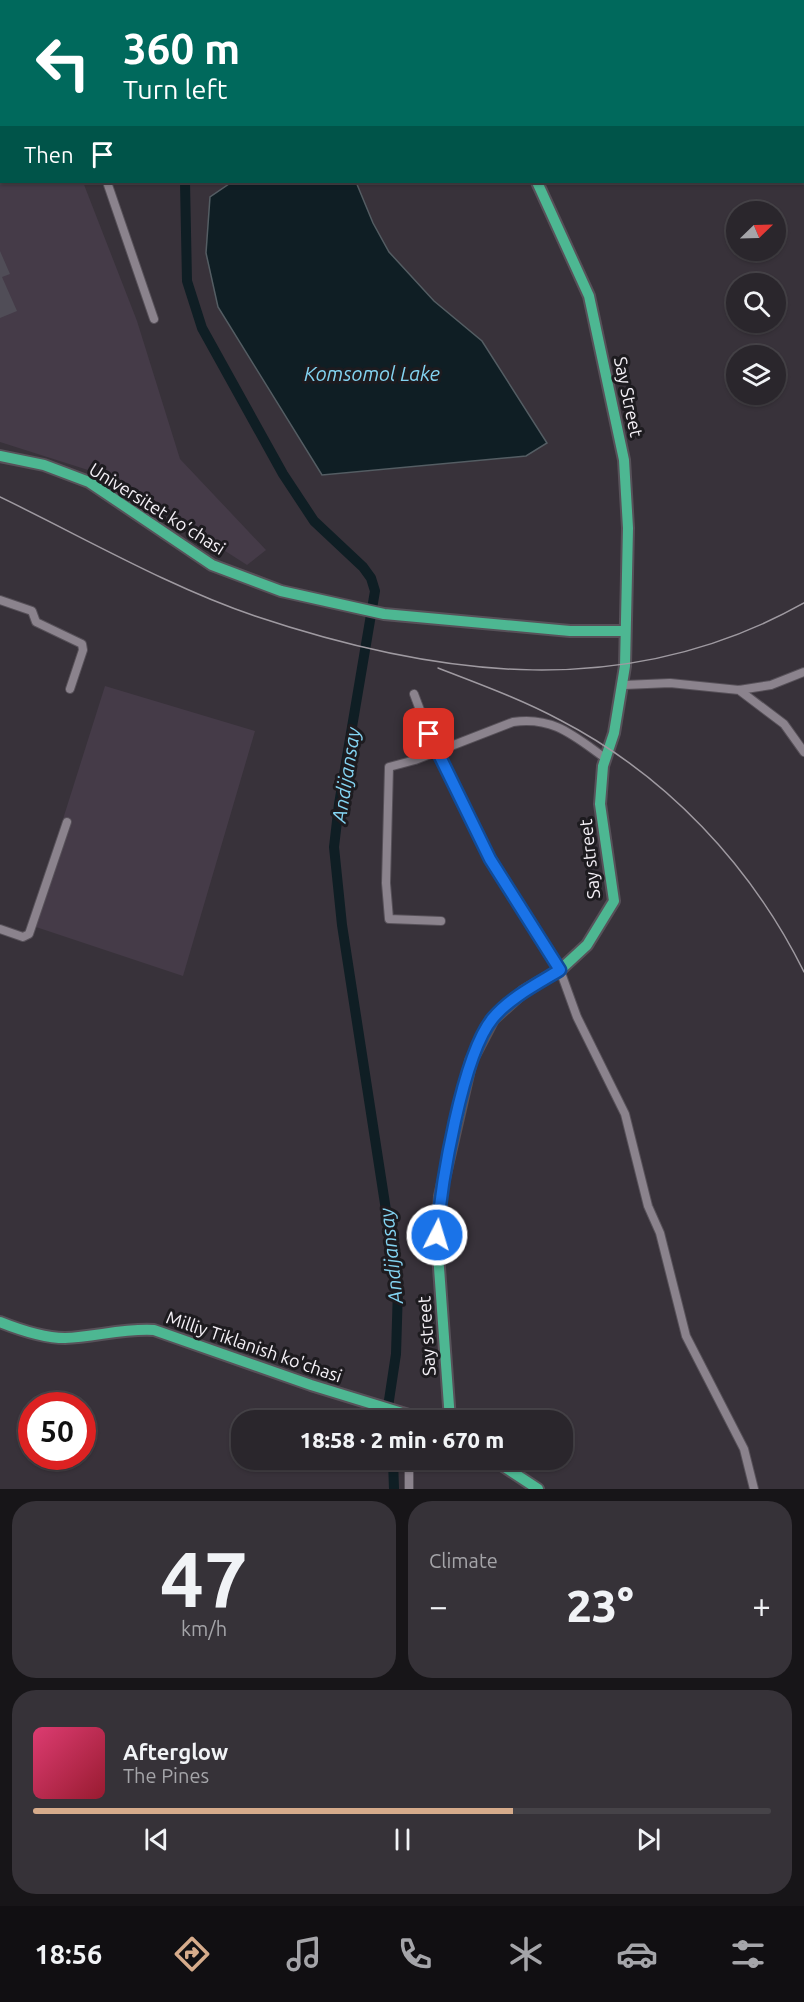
<!DOCTYPE html>
<html lang="en">
<head>
<meta charset="utf-8">
<style>
	body { margin:0; font-family:Ubuntu,sans-serif; background:#363238; color:#f1f3f6; height:100vh; display:flex; flex-direction:column; font-size:22px; white-space:nowrap }
	* { box-sizing:border-box; margin:0 }
	p { font-size:20px; color:#a5a5a9 }
	.icon { flex:none; width:33px; height:33px; fill:none; stroke:currentColor; stroke-width:2; stroke-linecap:round; stroke-linejoin:round }
	.map { position:relative; height:1489px; overflow:hidden }
	.panel { display:flex; flex-direction:column; gap:12px; padding:12px; background:#171518; flex:1 }
	.panel>* { flex:none }
	.top-card { position:absolute; left:0px; top:0px; width:804px; height:183px; box-shadow:0 2px 4px #0004,0 0 0 2px #464348; background:#00695c; color:#fff; overflow:hidden }
	.needle { width:39px; rotate:67deg }
	.buttons { position:absolute; left:726px; top:201px; display:grid; gap:12px }
	.buttons a { display:grid; place-items:center; width:60px; height:60px; border-radius:50%; background:#2a262c; box-shadow:0 2px 4px #0004,0 0 0 2px #464348; font-size:30px }
	.speed { position:absolute; left:18px; top:1392px; display:flex; gap:12px; font-size:30px; font-weight:700; text-align:center }
	.speed>* { display:grid; place-content:center; width:78px; height:78px; border-radius:50%; background:#2a262c; box-shadow:0 2px 4px #0004,0 0 0 2px #464348; line-height:1 }
	.speed .limit { border:9px solid #d22; background:#fff; color:#111 }
	.pin { position:absolute; display:grid; place-items:center; width:51px; height:51px; color:#fff; margin:-26px; border-radius:12px; box-shadow:0 3px 9px #0006 }
	.me { position:absolute; width:66px; margin:-33px; rotate:5deg; stroke-linejoin:round; filter:drop-shadow(0 0 4px #0008) }
	.turn { display:flex; align-items:center; gap:21px; height:126px; padding:0 24px; font-size:27px }
	.turn .icon { width:78px; height:78px; stroke-width:2.5 }
	.turn b { display:block; font-size:42px; line-height:51px }
	.then { display:flex; align-items:center; height:57px; padding:0 24px; background:#0003; gap:12px; font-size:22px }
	.big { font-size:45px; font-weight:800; line-height:1.1 }
	.panel .widget { flex:1; display:flex; flex-direction:column; justify-content:center; gap:9px; min-width:0; padding:0 21px; border-radius:24px; background:#363238 }
	.panel .dial { align-items:center; gap:0 }
	.dial b { font-size:78px; line-height:1 }
	.song { display:flex; align-items:center; gap:18px }
	.cover { width:72px; height:72px; border-radius:9px; background:linear-gradient(135deg,hsl(340 70% 55%),hsl(350 70% 35%)) }
	.played { height:6px; border-radius:3px; background:linear-gradient(90deg,#d6ab8b 65%,#464348 65%) }
	.keys { display:flex; justify-content:space-around; direction:ltr }
	.heat { display:flex; justify-content:space-between; align-items:center; font-size:33px; direction:ltr }
	.panel .tiles { flex:1; display:grid; gap:12px; grid-template-columns:1fr 1fr }
	.widget:last-child { grid-column:span 2 }
	.trip { position:absolute; left:231px; top:1410px; width:342px; height:60px; border-radius:24px; background:#2a262c; box-shadow:0 2px 4px #0004,0 0 0 2px #464348; font-weight:800; line-height:60px; text-align:center }
	.tab-bar { display:flex; height:96px; justify-content:space-around; align-items:center; background:#110f12; color:#a5a5a9 }
	.tab-bar .icon { width:42px; height:42px }
	.tab-bar .selected { color:#d6ab8b }
	.tab-bar b { font-size:27px; color:#f1f3f6 }
	.map>svg:first-child { display:block }
</style>
</head>
<body>
<div class="map">
<svg width="804" height="1489" viewBox="0 0 804 1489">
	<rect width="100%" height="100%" fill="#38323a"/>
	<path fill="#453b48" d="M0 0 14 1 2 2V182H83L137 321 180 459 266 550 247 565 110 477 0 442Z
		M105 686 255 731 183 976 33 926 68 821 63 819Z"/>
	<path fill="#0f1e24" stroke="#545d63" stroke-width="1.5" d="M232 182H356L373 223 389 252 434 301 482 341 547 443 526 456 322 475 218 307 206 253 210 197Z"/>
	<g fill="none" stroke-linecap="round" stroke-linejoin="round">
		<path stroke="#0f1e24" stroke-width="10" d="M175 0V2
			M185 182 187 281 202 328 283 474 314 521 363 567 371 578 375 591 339 804 334 847 342 925 398 1288 396 1354 386 1420
			M393 1460 394 1489"/>
	</g>
	<path fill="#504d57" d="M0 251 10 274 2 277 17 311 0 318Z"/>
	<g fill="none" stroke-linecap="round" stroke-linejoin="round">
		<defs>
			<path id="minor" d="M34 0V2
				M98 0 99 2
				M193 0V2
				M269 0V2
				M381 0 382 2
				M107 182 154 319
				M0 600 32 611 36 622 82 644 83 650 70 689
				M624 685 670 683 739 690 771 685 804 672
				M739 690 784 724 804 752
				M414 694 429 734 490 859 560 970 577 1017 625 1114 648 1206 660 1233 686 1336 744 1449 754 1489
				M441 921 389 919 386 883 389 767 415 760 513 722C553 716 574 736 605 758
				M0 929 23 937 29 934 67 822
				M409 1489V1460"/>
			<path id="major" d="M471 0V2
				M0 456 44 465 89 482 212 565 281 591 384 614 570 631H625
				M0 1322C20 1330 43 1338 65 1338 95 1337 124 1328 154 1330L311 1385 425 1420
				M450 1420 437 1240 440 1196 471 1061 493 1019 524 991 560 970 587 945 614 901 600 804 603 766 614 733 625 666 628 528 624 460 589 296 537 182
				M494 1460 538 1489"/>
		</defs>
		<use href="#minor" stroke="#575159" stroke-width="10"/>
		<use href="#major" stroke="#575159" stroke-width="14"/>
		<use href="#minor" stroke="#8b838d" stroke-width="8"/>
		<use href="#major" stroke="#4db792" stroke-width="10"/>
		<path stroke="#9f9aa1" stroke-width="1.5" d="M0 497C83 537 167 586 255 616 440 678 627 702 804 603
			M438 668C479 684 521 699 560 720 666 775 751 865 804 972"/>
	</g>
	<g fill="none" stroke-linecap="round" stroke-linejoin="round">
		<defs>
			<path id="route" d="M429 734 490 859 560 970C537 984 511 997 493 1018 462 1055 441 1185 437 1235"/>
		</defs>
		<use href="#route" stroke="#114b97" stroke-width="15"/>
		<use href="#route" stroke="#1a73e8" stroke-width="10"/>
	</g>
	<g text-anchor="middle" stroke-width="6" stroke-linejoin="round" paint-order="stroke">
		<g font-size="18" fill="#f5f1f7" stroke="#1d1b1f">
			<text transform="translate(628 397) rotate(78)" y="6">Say Street</text>
			<text transform="translate(157 509) rotate(32)" y="6">Universitet kо‘chasi</text>
			<text transform="translate(590 859) rotate(-96)" y="6">Say street</text>
			<text transform="translate(427 1336) rotate(-94)" y="6">Say street</text>
			<text transform="translate(254 1347) rotate(19)" y="6">Milliy Tiklanish ko'chasi</text>
		</g>
		<g font-size="20" font-style="italic" fill="#83d3f1" stroke="#1d1b1f">
			<text x="372" y="381">Komsomol Lake</text>
			<text transform="translate(346 775) rotate(-81)" y="7">Andijansay</text>
			<text transform="translate(391 1256) rotate(-96)" y="7">Andijansay</text>
		</g>
	</g>
</svg>
<div class="buttons">
<a><svg class="needle" viewBox="-14 -14 28 28"><path d="M0-13l5 13h-10z" fill="#e53935"/><path d="M0 13l5-13h-10z" fill="#a5a5a9"/></svg></a>
<a><svg class="icon" aria-label="search" viewBox="0 0 24 24"><circle cx="10" cy="10" r="6"/><path d="M15 15l6 6"/></svg></a>
<a><svg class="icon" aria-label="layers" viewBox="0 0 24 24"><path d="M12 4l9 5-9 5-9-5zM3 14l9 5 9-5"/></svg></a>
</div>
<div class="speed"><div class="limit">50</div></div>
<div class="pin" style="left:429px;top:734px;background:#d93025"><svg class="icon" aria-label="arrive" viewBox="0 0 24 24"><path d="M6 21V4h12l-3 4 3 4H6"/></svg></div>
<svg class="me" style="left:437px;top:1235px" viewBox="-20 -20 40 40"><circle r="17" fill="#1a73e8" stroke="#fff" stroke-width="3"/><path d="M0-11L8 9 0 5-8 9z" fill="#fff"/></svg>
<div class="trip">18:58 · 2 min · 670 m</div>
<div class="top-card">
<div class="turn"><svg class="icon" aria-label="left" viewBox="0 0 24 24"><path d="M17 20v-9H6M10 6l-5 5 5 5"/></svg><div><b>360 m</b>Turn left</div></div>
<div class="then">Then<svg class="icon" aria-label="arrive" viewBox="0 0 24 24"><path d="M6 21V4h12l-3 4 3 4H6"/></svg></div>
</div>
</div>
<section class="panel">
<div class="tiles">
<div class="widget dial"><b>47</b><p>km/h</p></div>
<div class="widget"><p>Climate</p>
<div class="heat"><a>−</a><b class="big">23°</b><a>+</a></div>
</div>
<div class="widget">
<div class="song"><i class="cover"></i><div><b>Afterglow</b><p>The Pines</p></div></div>
<div class="played"></div>
<div class="keys"><svg class="icon" aria-label="previous" viewBox="0 0 24 24"><path d="M18 5L8 12l10 7zM5 5v14"/></svg><svg class="icon" aria-label="pause" viewBox="0 0 24 24"><path d="M8 5v14M16 5v14"/></svg><svg class="icon" aria-label="next" viewBox="0 0 24 24"><path d="M6 5l10 7-10 7zM19 5v14"/></svg></div>
</div>
</div>
</section>
<nav class="tab-bar">
<b>18:56</b>
<svg class="icon selected" aria-label="directions" viewBox="0 0 24 24"><path d="M12 3l9 9-9 9-9-9zM9 14v-3h6M13 9l2 2-2 2"/></svg>
<svg class="icon" aria-label="music" viewBox="0 0 24 24"><path d="M9 18V5l10-2v13"/><circle cx="6" cy="18" r="3"/><circle cx="16" cy="16" r="3"/></svg>
<svg class="icon" aria-label="phone" viewBox="0 0 24 24"><path d="M5 4h4l2 5-3 2q2 4 5 5l2-3 5 2v4C11 20 4 13 5 4z"/></svg>
<svg class="icon" aria-label="climate" viewBox="0 0 24 24"><path d="M12 3v18M4 7l16 10M4 17L20 7"/></svg>
<svg class="icon" aria-label="car" viewBox="0 0 24 24"><path d="M5 17H2v-5l4-1 3-4h7l3 4 3 1v5h-3M9 17h6M6 11h13"/><circle cx="7" cy="17" r="2"/><circle cx="17" cy="17" r="2"/></svg>
<svg class="icon" aria-label="filters" viewBox="0 0 24 24"><path d="M4 7h16M4 17h16"/><circle cx="9" cy="7" r="2"/><circle cx="15" cy="17" r="2"/></svg>
</nav>
</body>
</html>
